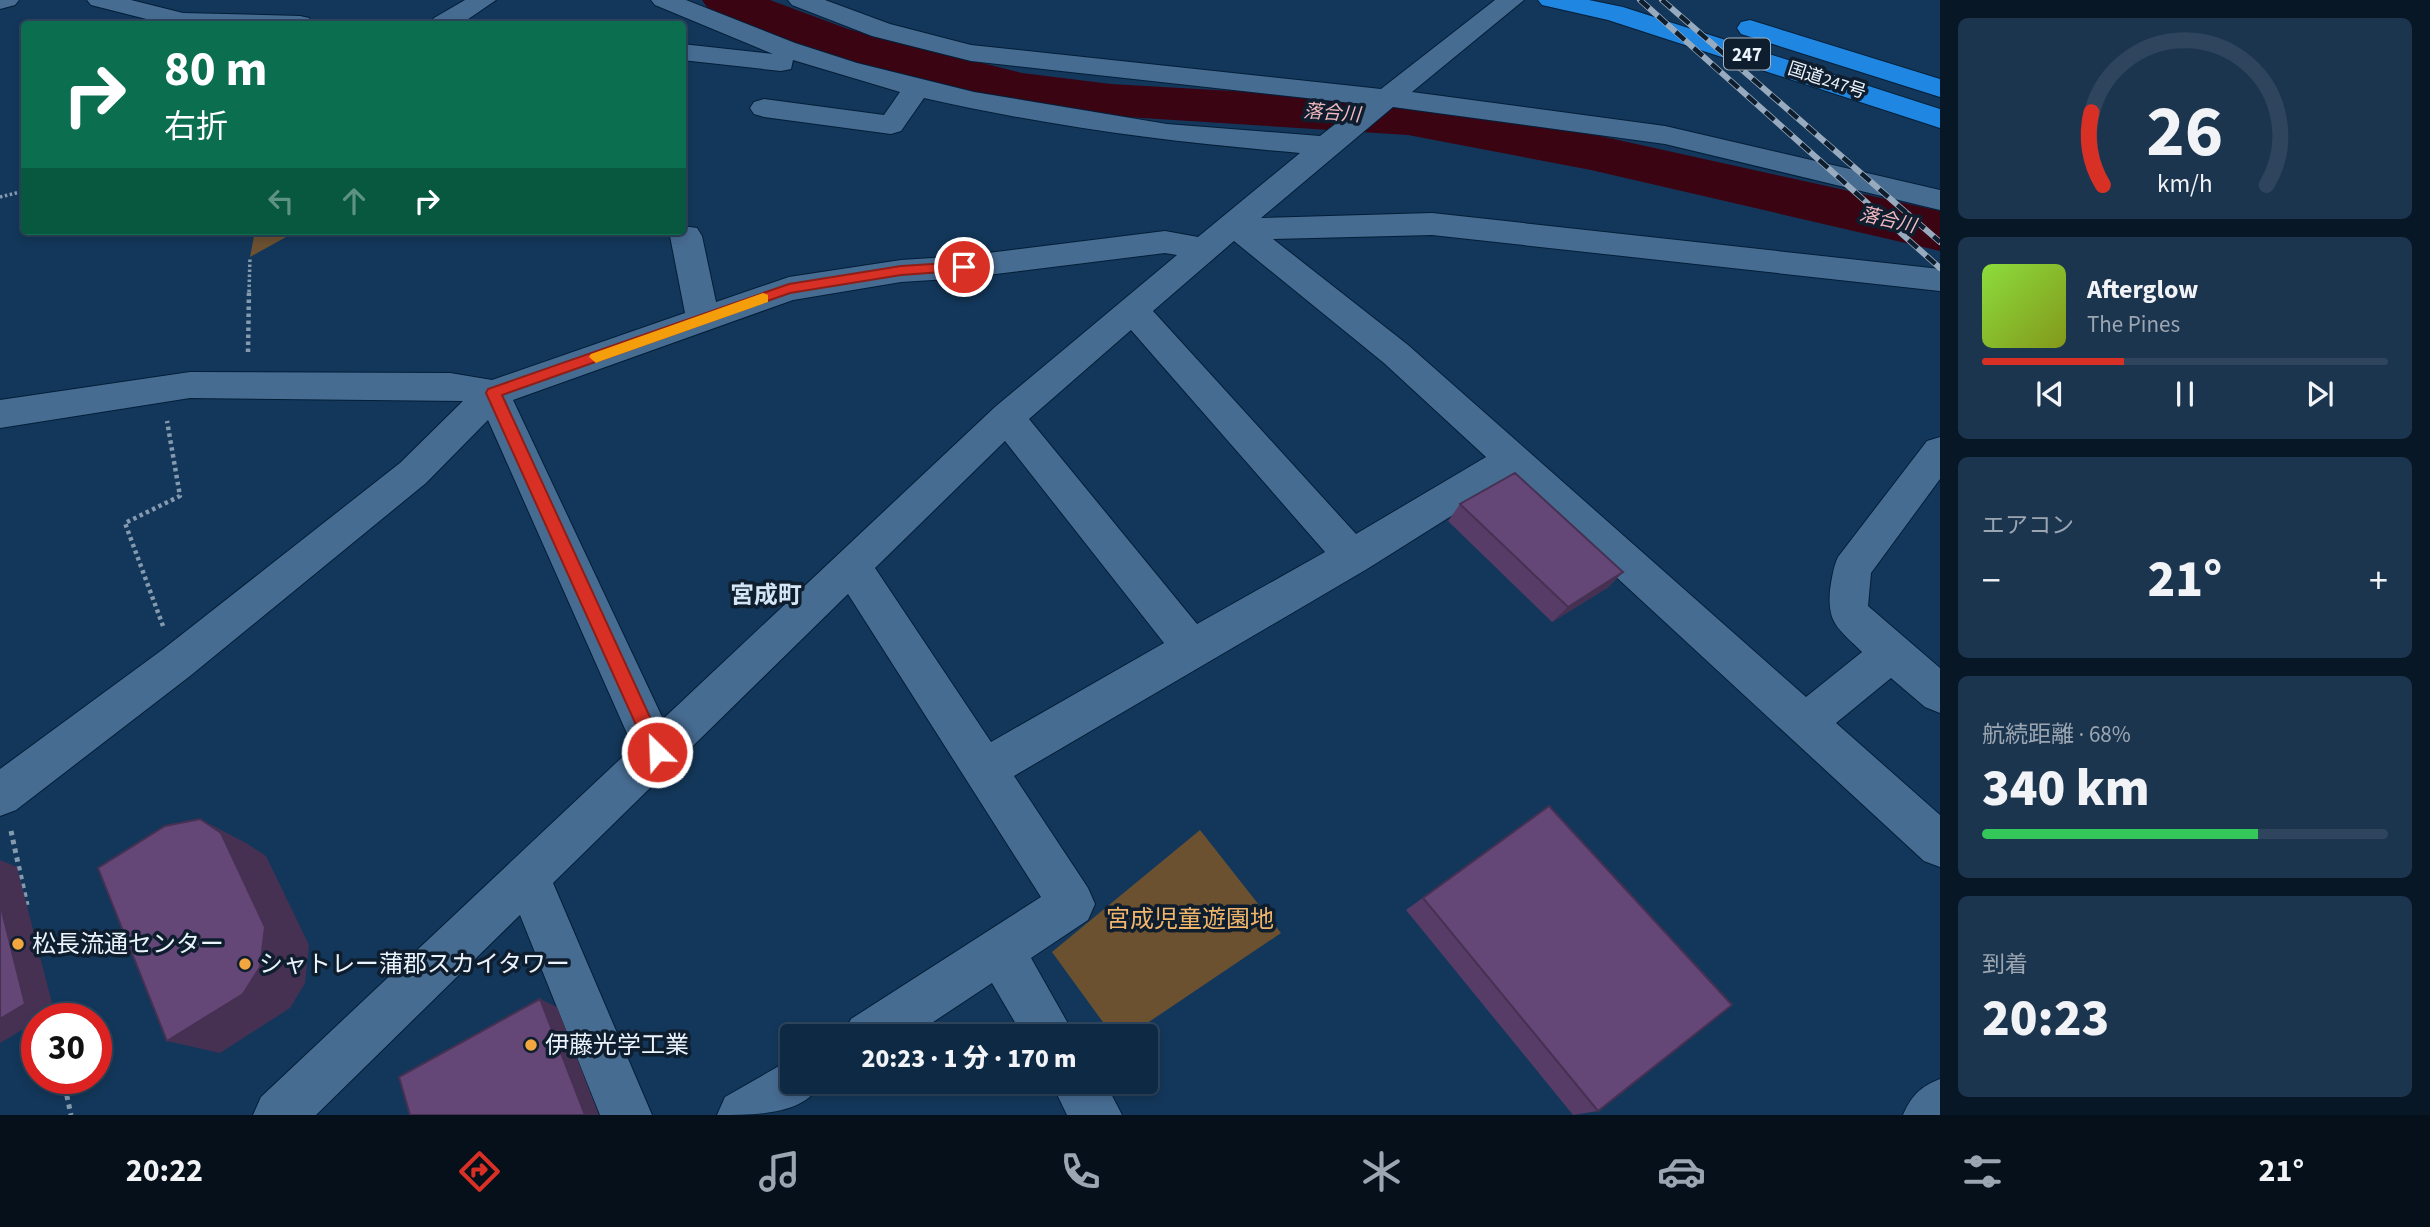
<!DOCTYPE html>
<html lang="ja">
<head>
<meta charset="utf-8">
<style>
	body { margin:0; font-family:"Source Sans 3","Noto Sans JP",sans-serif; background:#1c354f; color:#f1f3f6; height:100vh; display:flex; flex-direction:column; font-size:26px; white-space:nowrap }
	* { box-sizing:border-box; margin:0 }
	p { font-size:23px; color:#9ba6b2 }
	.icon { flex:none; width:38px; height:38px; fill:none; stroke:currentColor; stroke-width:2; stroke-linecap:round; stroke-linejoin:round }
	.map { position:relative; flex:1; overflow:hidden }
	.side { display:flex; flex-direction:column; gap:18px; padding:18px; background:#081725; width:490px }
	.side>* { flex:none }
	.top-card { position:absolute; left:21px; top:21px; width:665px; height:214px; border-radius:7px; box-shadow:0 4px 10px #0003,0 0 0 2px #2e455d; background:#0b6e4f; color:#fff; overflow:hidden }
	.speed { position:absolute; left:21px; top:1003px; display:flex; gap:14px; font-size:35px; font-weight:700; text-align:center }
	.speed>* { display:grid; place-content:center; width:91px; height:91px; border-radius:50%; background:#0e2944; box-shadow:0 4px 10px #0003,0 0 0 2px #2e455d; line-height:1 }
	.speed .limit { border:10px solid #d22; background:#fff; color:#111 }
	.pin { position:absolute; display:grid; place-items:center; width:60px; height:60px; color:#fff; margin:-30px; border:4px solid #fff; border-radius:50%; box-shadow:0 2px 7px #0007 }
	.me { position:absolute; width:77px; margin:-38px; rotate:336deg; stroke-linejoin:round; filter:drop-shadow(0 0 5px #0008) }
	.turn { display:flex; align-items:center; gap:24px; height:147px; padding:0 28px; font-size:32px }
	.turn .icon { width:91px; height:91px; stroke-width:2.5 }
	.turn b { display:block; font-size:49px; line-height:60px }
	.lanes { display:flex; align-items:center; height:66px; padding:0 28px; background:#0003; justify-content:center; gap:35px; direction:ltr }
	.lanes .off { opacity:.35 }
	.big { font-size:52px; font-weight:800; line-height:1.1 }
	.side .card { flex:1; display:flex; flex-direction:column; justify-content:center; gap:10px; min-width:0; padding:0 24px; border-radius:10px; background:#1c354f }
	.side .dial { align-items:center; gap:0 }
	.dial svg { height:182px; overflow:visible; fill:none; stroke:#2e455d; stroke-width:7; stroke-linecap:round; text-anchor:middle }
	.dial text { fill:#f1f3f6; stroke:none }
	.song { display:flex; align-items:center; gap:21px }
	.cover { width:84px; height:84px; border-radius:10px; background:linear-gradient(135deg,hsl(90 70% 55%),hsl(70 70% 35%)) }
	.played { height:7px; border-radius:4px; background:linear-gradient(90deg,#d93025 35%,#2e455d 35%) }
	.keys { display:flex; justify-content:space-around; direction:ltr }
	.heat { display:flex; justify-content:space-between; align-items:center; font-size:38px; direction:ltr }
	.charge { height:10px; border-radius:5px; background:linear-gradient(90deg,#34c759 68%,#2e455d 0) }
	.trip { position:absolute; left:780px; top:1024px; width:378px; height:70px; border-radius:7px; background:#0e2944; box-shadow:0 4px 10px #0003,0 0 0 2px #2e455d; font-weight:800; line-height:70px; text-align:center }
	.tab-bar { display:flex; height:112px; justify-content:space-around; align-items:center; background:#06101b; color:#9ba6b2 }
	.tab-bar .icon { width:49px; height:49px }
	.tab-bar .active { color:#d93025 }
	.tab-bar b { font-size:32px; color:#f1f3f6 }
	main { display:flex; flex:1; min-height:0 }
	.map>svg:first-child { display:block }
</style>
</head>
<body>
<main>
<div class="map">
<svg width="1940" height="1115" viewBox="0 0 1940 1115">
	<rect width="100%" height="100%" fill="#13375a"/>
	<path fill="#6c5131" d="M255 231H297L250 257Z
		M1200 830 1281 933 1128 1036H1113L1052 952Z"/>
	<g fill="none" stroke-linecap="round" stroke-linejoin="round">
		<path fill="#3b0413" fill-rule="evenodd" d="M702 0H770L848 29 1022 73 1111 84 1408 101 1591 134 1940 211V251L1591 170 1408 135 1111 116 1022 105 812 51 709 10Z"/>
		<defs>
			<path id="minor" d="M0 0H19L15 5 0 9Z
				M87 0H131L183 13 300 16 309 18 313 24H166L91 5Z
				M465 0H496L461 24H430L434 18Z
				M651 0H686L795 43 857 63 974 92 1167 124 1320 136 1361 104 971 61 872 36 792 5 788 0H825L890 24 971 45 1381 89 1495 0H1524L1412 92 1665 126 1940 190V210L1665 144 1393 107 1261 218 1432 213 1940 269V291L1432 235 1273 239 1408 345 1806 697 1862 652C1839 629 1827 624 1830 590 1832 578 1833 568 1838 557L1927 441 1940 437V479L1871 573 1868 606 1940 668V713L1925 707 1891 678 1836 723 1940 815V867L1924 861 1510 479 1367 569 1014 776 1088 888 1095 904 1088 920 1031 958 1075 1036H1023L992 983 912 1036H843L851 1019 1041 897 848 594 553 883 652 1115H600L520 915 316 1115H253L261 1097 633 747 488 420 426 483 190 676 16 810 0 816V769L162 650 400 463 463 401 190 398 0 428V400L190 372 450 373 492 380 685 313 670 236 673 231H682V226L697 228 702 236 716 302 789 277 901 260 964 256 1165 231 1198 237 1300 153C1170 142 1052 127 924 98L901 131 891 134 764 117 754 114 750 108 754 102 764 99 884 115 900 92 793 60 791 69 781 71 682 60V44L773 54 655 5ZM1234 241 1384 363 1486 457 1356 534 1153 311ZM1165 253 1177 255 995 407 663 719 513 400 793 300 901 282 964 278ZM1131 330 1325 552 1197 624 1029 419ZM1005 441 1164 643 991 742 875 568Z
				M793 1058V1082H821C806 1115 756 1115 717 1115L725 1097Z
				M1940 1079V1115H1903C1912 1095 1920 1087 1940 1079Z
				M1051 1082H1105L1122 1115H1067Z"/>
			<path id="highway" d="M1538 0H1589L1623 7 1940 109V128L1608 20 1542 5Z
				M1750 20 1940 79V97L1741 34 1737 28 1741 22Z"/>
		</defs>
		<use href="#minor" stroke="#031e38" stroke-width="2"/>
		<use href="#highway" stroke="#031e38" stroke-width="2"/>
		<path stroke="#849aaf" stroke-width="3.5" stroke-dasharray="2.5 2.5" stroke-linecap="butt" d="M0 197 24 191
			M249 292 250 257"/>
		<path stroke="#849aaf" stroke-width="4.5" stroke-dasharray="3.5 3.5" stroke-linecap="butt" d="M248 352 249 290
			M163 626 125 523 180 496 167 421"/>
		<path stroke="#849aaf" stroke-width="5" stroke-dasharray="4.5 4.5" stroke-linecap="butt" d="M11 831 27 905
			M63 1078 71 1115"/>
		<use href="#minor" fill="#476c92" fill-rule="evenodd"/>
		<use href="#highway" fill="#1f86e1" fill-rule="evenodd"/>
		<defs>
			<path id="rail" d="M1640 0 1940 268
				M1662 0 1940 242"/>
		</defs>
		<use href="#rail" stroke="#98abbe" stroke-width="6"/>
		<use href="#rail" stroke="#0f1e2e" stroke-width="4.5" stroke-dasharray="12" stroke-linecap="butt"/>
	</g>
	<path fill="#563c66" d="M1460 504 1623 572 1607 588 1552 622 1448 521Z
		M1549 806 1598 1111 1573 1115 1406 910Z"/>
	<path fill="#463153" d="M1623 572 1607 588 1552 622 1568 607Z
		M200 819 246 843 266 856 309 945 305 983 290 1008 220 1053 167 1041Z
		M0 860 17 867 54 1011 41 1018H37V1021L0 1043Z
		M540 999 557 1007 599 1115H585Z"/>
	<path fill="#644677" stroke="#463153" stroke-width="2" d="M1515 473 1623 572 1568 607 1460 504Z
		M1549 806 1732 1005 1598 1111 1423 898Z
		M200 819 221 833 265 927 260 967 243 994 167 1041 98 868 165 826Z
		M0 903 25 1004 0 1019Z
		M540 999 585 1115H410L399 1077Z"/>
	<path fill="#d93025" stroke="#8d1f18" stroke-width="2" d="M964 262 969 263V270L901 275 790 293 502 395 666 752 663 758 657 761 651 758 486 393 488 389 789 284 901 266Z"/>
	<path fill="#f59e0b" d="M763 293 768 295V302L601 361 596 363 589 357 591 354Z"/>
	<g fill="#f1a63f" stroke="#0f1e2e" stroke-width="2.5">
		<circle cx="18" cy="944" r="7"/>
		<circle cx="245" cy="964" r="7"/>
		<circle cx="531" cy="1045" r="7"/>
	</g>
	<g text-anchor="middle" stroke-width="7" stroke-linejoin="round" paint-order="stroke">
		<g font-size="18" fill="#ebf3fc" stroke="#0f1e2e">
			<text transform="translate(1827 80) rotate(18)" y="6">国道247号</text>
		</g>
		<rect fill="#0f1e2e" stroke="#a9b3be" stroke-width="2" x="1724" y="38.5" width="46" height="31" rx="5"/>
		<g font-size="19" font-weight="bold" fill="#ebf3fc">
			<text x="1747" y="61">247</text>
		</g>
		<g font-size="19" font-style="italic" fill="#f5b9c0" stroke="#0f1e2e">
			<text transform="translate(1332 112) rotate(4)" y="7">落合川</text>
			<text transform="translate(1888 219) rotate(13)" y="7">落合川</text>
		</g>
		<g font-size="24" font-weight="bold" fill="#d4e5f6" stroke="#0f1e2e">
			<text x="766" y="603">宮成町</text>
		</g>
		<g font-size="24" fill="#f0b46a" stroke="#0f1e2e">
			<text x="1190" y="927">宮成児童遊園地</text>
		</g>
		<g font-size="24" fill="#ebf3fc" stroke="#0f1e2e" text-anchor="start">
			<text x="32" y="952">松長流通センター</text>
			<text x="259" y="972">シャトレー蒲郡スカイタワー</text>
			<text x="545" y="1053">伊藤光学工業</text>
		</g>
	</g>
</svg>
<div class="speed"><div class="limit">30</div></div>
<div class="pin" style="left:964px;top:267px;background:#d93025"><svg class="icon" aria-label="arrive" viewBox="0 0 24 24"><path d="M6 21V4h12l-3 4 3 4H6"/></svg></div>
<svg class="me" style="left:657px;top:752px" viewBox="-20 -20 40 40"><circle r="17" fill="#d93025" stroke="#fff" stroke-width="3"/><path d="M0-11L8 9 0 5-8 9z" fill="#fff"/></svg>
<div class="trip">20:23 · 1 分 · 170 m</div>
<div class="top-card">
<div class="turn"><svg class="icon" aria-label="right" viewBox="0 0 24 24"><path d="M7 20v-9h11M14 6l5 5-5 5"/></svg><div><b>80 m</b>右折</div></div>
<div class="lanes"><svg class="icon off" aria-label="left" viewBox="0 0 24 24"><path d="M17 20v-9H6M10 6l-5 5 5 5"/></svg><svg class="icon off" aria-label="ahead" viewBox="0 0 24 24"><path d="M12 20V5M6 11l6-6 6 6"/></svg><svg class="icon" aria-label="right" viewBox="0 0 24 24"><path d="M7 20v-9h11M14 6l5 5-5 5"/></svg></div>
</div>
</div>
<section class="side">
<div class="card dial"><svg viewBox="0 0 100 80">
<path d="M14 69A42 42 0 1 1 86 69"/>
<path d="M14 69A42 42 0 0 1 9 37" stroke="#d93025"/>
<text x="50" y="56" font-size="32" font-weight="700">26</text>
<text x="50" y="72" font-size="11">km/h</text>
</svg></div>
<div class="card">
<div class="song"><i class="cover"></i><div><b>Afterglow</b><p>The Pines</p></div></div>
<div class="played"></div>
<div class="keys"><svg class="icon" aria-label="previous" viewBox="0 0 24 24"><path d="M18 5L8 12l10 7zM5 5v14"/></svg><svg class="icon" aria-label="pause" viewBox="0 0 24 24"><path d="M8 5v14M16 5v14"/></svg><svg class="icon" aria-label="next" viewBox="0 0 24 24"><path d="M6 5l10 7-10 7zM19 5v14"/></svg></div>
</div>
<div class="card"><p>エアコン</p>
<div class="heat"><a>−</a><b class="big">21°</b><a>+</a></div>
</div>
<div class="card"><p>航続距離 · 68%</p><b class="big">340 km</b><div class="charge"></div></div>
<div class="card"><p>到着</p><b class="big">20:23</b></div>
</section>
</main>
<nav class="tab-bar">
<b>20:22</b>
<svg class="icon active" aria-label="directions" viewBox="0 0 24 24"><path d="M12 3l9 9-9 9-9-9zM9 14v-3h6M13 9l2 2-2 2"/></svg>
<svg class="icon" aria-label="music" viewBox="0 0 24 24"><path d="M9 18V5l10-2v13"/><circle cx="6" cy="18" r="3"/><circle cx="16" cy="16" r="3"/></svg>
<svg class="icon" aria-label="phone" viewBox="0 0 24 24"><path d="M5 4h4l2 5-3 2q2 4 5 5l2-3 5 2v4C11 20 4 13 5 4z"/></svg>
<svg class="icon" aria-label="climate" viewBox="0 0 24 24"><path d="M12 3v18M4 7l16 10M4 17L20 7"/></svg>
<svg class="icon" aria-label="car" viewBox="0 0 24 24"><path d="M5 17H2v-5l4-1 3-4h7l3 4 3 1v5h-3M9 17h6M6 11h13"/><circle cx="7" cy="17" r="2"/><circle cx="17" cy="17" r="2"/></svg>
<svg class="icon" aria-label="filters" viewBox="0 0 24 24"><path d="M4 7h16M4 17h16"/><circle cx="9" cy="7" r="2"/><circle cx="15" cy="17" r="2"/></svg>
<b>21°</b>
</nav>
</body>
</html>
